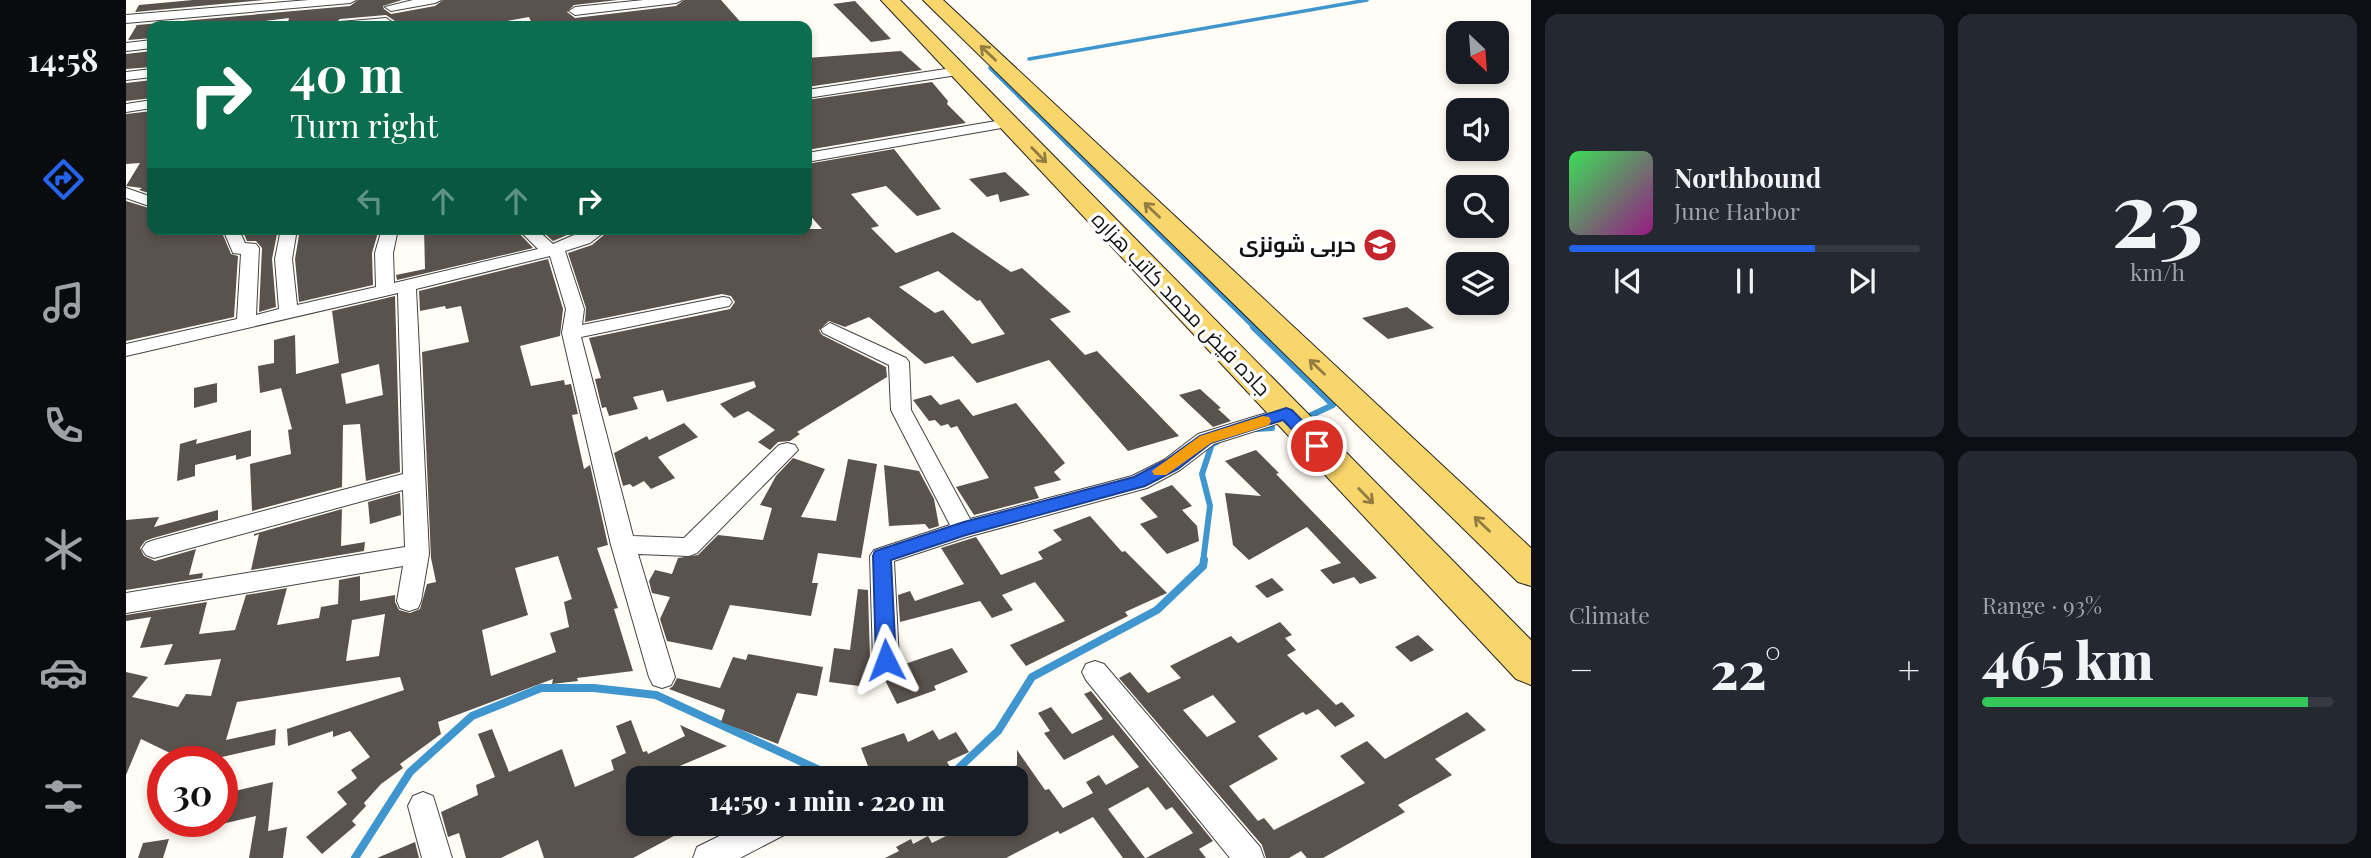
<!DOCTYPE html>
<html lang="en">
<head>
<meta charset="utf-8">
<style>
	body { margin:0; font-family:"Playfair Display",Cairo,serif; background:#242831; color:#f1f3f6; height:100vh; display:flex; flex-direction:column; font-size:26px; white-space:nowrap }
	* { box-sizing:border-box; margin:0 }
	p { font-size:23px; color:#9ea1a6 }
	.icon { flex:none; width:38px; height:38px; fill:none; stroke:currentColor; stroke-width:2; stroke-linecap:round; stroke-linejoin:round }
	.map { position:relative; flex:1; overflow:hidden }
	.details { display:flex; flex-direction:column; gap:14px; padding:14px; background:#0d0f14; width:840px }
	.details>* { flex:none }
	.hud { position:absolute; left:21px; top:21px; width:665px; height:214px; border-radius:14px; box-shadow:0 4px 10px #0003; background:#0b6e4f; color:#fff; overflow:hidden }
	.needle { width:46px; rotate:155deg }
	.tools { position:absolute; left:1320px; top:21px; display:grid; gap:14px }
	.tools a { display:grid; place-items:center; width:63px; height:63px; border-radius:14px; background:#171b24; box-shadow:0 4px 10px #0003; font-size:35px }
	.speed { position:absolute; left:21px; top:746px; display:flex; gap:14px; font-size:35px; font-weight:700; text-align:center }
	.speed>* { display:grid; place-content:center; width:91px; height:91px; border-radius:50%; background:#171b24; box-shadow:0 4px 10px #0003; line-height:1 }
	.speed .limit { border:10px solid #d22; background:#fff; color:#111 }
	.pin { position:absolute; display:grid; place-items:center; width:60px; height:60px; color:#fff; margin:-30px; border:4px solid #fff; border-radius:50%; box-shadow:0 2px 7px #0007 }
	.me { position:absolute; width:77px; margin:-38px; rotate:357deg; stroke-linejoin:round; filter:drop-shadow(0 0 5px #0008) }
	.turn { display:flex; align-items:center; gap:24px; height:147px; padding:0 28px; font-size:32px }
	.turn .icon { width:91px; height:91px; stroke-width:2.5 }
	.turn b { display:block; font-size:49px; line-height:60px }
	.lanes { display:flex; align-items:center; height:66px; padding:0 28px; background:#0003; justify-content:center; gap:35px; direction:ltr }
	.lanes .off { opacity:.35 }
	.big { font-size:52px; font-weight:800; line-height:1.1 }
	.details .tile { flex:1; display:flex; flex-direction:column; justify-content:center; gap:10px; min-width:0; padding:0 24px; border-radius:14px; background:#242831 }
	.details .dial { align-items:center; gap:0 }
	.dial b { font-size:91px; line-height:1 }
	.song { display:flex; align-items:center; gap:21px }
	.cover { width:84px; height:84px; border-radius:10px; background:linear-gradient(135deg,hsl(130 70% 55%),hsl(310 70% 35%)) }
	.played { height:7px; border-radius:4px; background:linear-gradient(90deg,#2563eb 70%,#363941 70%) }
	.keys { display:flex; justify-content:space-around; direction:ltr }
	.heat { display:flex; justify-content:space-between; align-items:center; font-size:38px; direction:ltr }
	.charge { height:10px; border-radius:5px; background:linear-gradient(90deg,#34c759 93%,#363941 0) }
	.details .tiles { flex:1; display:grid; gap:14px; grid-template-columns:repeat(2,1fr) }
	.trip { position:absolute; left:500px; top:766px; width:402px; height:70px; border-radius:14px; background:#171b24; box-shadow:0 4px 10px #0003; font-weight:800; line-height:70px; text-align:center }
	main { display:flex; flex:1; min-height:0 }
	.dock { display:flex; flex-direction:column; width:126px; justify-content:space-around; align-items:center; background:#090b0e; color:#9ea1a6 }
	.dock .icon { width:49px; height:49px }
	.dock .active { color:#2563eb }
	.dock b { font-size:32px; color:#f1f3f6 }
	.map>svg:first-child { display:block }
</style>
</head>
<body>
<main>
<nav class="dock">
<b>14:58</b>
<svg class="icon active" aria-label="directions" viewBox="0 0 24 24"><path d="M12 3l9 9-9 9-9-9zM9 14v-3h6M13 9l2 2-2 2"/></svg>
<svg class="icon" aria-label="music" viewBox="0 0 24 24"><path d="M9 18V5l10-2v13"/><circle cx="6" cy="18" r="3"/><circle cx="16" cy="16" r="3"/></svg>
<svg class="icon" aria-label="phone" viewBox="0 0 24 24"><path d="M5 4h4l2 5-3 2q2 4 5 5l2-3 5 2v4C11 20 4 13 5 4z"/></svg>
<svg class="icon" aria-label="climate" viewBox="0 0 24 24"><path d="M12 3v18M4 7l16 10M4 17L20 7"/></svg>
<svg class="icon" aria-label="car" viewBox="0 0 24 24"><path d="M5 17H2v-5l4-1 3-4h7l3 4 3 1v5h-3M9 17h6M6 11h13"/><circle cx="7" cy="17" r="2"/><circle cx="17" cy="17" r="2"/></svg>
<svg class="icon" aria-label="filters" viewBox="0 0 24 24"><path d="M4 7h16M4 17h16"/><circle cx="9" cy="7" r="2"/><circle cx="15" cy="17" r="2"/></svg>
</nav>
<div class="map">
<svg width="1405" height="858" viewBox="0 0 1405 858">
	<rect width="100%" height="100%" fill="#fffdf5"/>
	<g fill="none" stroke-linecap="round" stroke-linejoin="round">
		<path stroke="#3f96cf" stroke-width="3.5" d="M903 59 1241 0
			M869 67 864 68 942 145"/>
		<path stroke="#3f96cf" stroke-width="5" d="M941 143 1129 328"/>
		<path stroke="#3f96cf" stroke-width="6" d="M1127 327 1207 405 1179 418
			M1130 429 1146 428
			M1077 562 1084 506 1076 474 1086 444 1091 442"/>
		<path stroke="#3f96cf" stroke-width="8" d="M821 779 872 731 906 677 1031 610 1077 566 1078 560
			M229 858 284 772 346 716 415 688H468L530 695 713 779"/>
	</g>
	<path fill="#5a524d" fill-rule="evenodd" d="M67 0H138L9 12 13 5Z
		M232 0H276L257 6 258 9 265 14 309 6 317 0H492L448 5 441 12 449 18 550 6 558 0H595L618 26H407L403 17 354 26H266L269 21 260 15 214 19 206 26H161L163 18 131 22 130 26H26V38L2 40 11 25 0 26 224 6Z
		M729 1 765 39 745 42 707 4Z
		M26 51V67L0 69V54Z
		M775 51 796 70 681 87V58Z
		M26 80V98L0 101V83Z
		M806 82 822 101 821 104 840 123 681 150V100Z
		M26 111 24 148 26 144V194L13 190 16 188 0 186 14 163 0 164V114Z
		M768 149 815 209 791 216 760 186 725 194 753 226 745 228 770 253 827 232 885 272 896 268 945 312 924 319 959 355 971 351 1053 436 1002 451 923 360 851 383 827 356 799 364 743 317 719 327 703 321 693 330 696 335 760 367 761 377 671 432 674 434 664 441 652 442 644 450 632 442 649 430 622 411 608 418 594 404 630 387 628 381 541 402 537 390 507 397 512 409 483 416 480 407 476 408 469 379 475 378 463 338 604 309 609 302 605 296 596 294 459 322 460 308 442 253 466 245 485 229H696L681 212V164ZM812 271 851 301 854 300 879 334 846 344 817 310 809 313 773 287Z
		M879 172 904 195 874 202 872 194 861 197 843 179Z
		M0 201 26 209V226L23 229H102L97 235 105 254 112 256 108 317 0 341Z
		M116 229H152L146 259 150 307 133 312 136 248 130 241H121Z
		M174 229H253L246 253 247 285 173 302 169 259Z
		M298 229H389L407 248 271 280 270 275 299 269Z
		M414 229H455L427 241Z
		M422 259 437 309 434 336 394 346 405 386 438 380 439 385 445 384 452 414 446 415 458 469 464 465 482 545 471 548 492 608 488 609 507 671 451 678 452 681 426 684 427 679 312 722 315 734 274 764 277 768 255 784 238 803 240 806 226 821 230 825 196 854 180 837 221 804 211 792 231 778 225 770 244 757 224 731 207 737V731L162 746 161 729 278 690 274 677 111 702 100 740 150 729 149 745 96 757 43 761 44 753 15 739 0 775V672L22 677 6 697 52 707 60 694 85 696 95 659 38 665 47 644 14 648 25 617 0 621V615L81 602 73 634 109 630 120 595 161 588 151 625 193 618 195 607 212 604 213 580 234 576V601L269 595V602L273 610 284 613 294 609 301 584 310 582 305 558 296 352 343 342 335 306 320 309 319 306 294 311 293 291ZM432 556 446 599 438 602 443 627 424 633 430 652 365 676 356 630 402 615 389 568ZM259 614 253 656 220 661 226 620Z
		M269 296 274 472 240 481 234 424 217 425 216 487 126 511 124 464 165 454 162 430 166 429 155 388 134 393 132 366 148 363V340L169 335 170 374 213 363 206 311ZM253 364 257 395 220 404 215 374Z
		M1281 307 1308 328 1262 339 1236 318Z
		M91 383V402L68 408V388Z
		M1074 389 1095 408 1092 409 1105 421 1087 427 1053 395Z
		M805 395 814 405 833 399 847 416 890 403 939 463 928 472 935 480 908 487 913 498 848 515 830 487 863 478 831 426 825 428 822 424 815 426 809 420 803 421 787 400Z
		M558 423 572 437 532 457 549 478 525 489 518 481 507 487 504 484 497 486 488 453 521 436 523 440Z
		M125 430V456L110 460V455L69 465V476L51 481 54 444 71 439 70 444Z
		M1130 450 1153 473 1150 474 1251 578 1234 584 1228 577 1207 584 1194 570 1215 563 1181 527 1123 560 1107 545 1099 493 1135 496 1099 461Z
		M667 458 699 469 675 517 710 521 722 459 751 464 735 558 692 553 686 583H692L685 616 604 605 586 650 541 641 534 619 544 597 526 593 523 581 529 570 546 574 552 558 572 555 592 535 637 540 646 508 634 505 650 476Z
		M758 465 793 471 808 499 813 526 803 529 799 524 763 526Z
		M1046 485 1066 506 1056 510 1071 526 1073 541 1041 554 1014 524 1032 517 1014 498Z
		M274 493 275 515 244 524 242 502Z
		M216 509 215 546 239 542 238 551 125 570 133 534 128 536V534Z
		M92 510V520L27 538 19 541 14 548 18 556 29 561 70 549 63 575 77 573 76 578 0 590V520L33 517 28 527Z
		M964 516 996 552 999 551 1041 593 999 612 1002 616 900 666 884 645 939 621 909 582 876 595 887 610 866 618 854 601 774 622 772 595 784 591 789 601 838 584 815 548 850 537 875 575 917 559 912 552 936 540 927 530Z
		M1146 578 1158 590 1141 598 1129 586Z
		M732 589 742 590 744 659 741 687 703 682 708 648 724 650Z
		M1154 622 1166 635 1159 638 1170 650 1161 655 1210 705 1216 702 1229 716 1209 727 1192 709 1180 715 1177 712 1132 736 1152 759 1103 786 1132 821 1138 818 1148 830 1239 783 1214 756 1241 741 1259 759 1341 712 1360 730 1309 759 1326 775 1272 805 1279 812 1197 858H1181L1175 851 1163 858H1140L1136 845 993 678 1004 672 1022 693 1055 678 1044 666 1105 636 1112 643ZM1087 695 1110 722 1081 737 1057 710Z
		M1292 635 1308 650 1285 662 1269 647Z
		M826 648 842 672 808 686 810 690 771 704 755 672 770 670 773 666Z
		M622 654 697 667 691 696 671 693 652 744 595 722 599 710 543 689 547 686 551 678 594 688 607 657 620 660Z
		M965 691 1087 841 1073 849 1080 858H1020L1067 833 1046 807 1040 810 1022 787 982 809 1019 858H997L967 817 934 834 932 831 880 858H759L773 851 770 847 785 839 787 844 802 836 806 843 844 824H891V779H863L891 765V750L919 790 923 789 937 808 967 793 960 782 973 775 980 785 1013 767 987 735 938 760 918 733 924 731 912 713 925 707 946 734 977 719 958 694Z
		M505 720 517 752 521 751 522 754 559 736 554 725 601 746 523 779H513V824H570L507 858H418L412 840 375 858H340L333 833 322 837 315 812 352 795 350 785 369 777 352 734 366 729 383 772 436 749 449 787 488 770 485 760 500 753 490 726Z
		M807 730 813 740 830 732 843 752 821 762 826 770 810 778 805 769 775 779H747L735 748 778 733 782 742Z
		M147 782 142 831 161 827 157 858H123L130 816 96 824V794Z
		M43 839 37 858H12L17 843Z
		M289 842 293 858H251Z"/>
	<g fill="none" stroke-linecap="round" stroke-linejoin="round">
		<defs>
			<path id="minor" d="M183 0H230L224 3 0 23V15Z
				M287 0H315L309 3 265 11 259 7Z
				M518 0H556L550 3 449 15 443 11 449 7Z
				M260 18 266 22 264 25 208 26 214 22Z
				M26 40V48L0 51V43Z
				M833 67 840 71 838 74 681 98V90Z
				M26 69V77L0 80V72Z
				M26 100V108L0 112V104Z
				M882 119 889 123 887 126 681 162V153Z
				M0 188 26 197V207L0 198Z
				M108 229 113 230 119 243 130 244 133 248 130 315 153 309 149 259 155 229H171L166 259 171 305 250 287 249 253 256 229H272L267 253 268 283 412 249 392 229H410L427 244 462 229H482L464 243 439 251 458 309 456 325 597 297 603 298 606 302 603 306 455 337 507 536 558 538 653 445 661 443 669 445 672 450 571 553 563 556 512 554 549 677 545 685 536 688 527 685 523 677 485 545 436 333 440 309 424 256 290 289 303 554 295 601 292 608 283 611 274 608 271 601 277 566 0 613V593L279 547 277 490 28 558 20 555 16 549 20 543 28 540 277 474 272 293 0 356V344L111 319 115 254 107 253 99 234Z
				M704 323 780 358 783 362 785 410 844 519 1006 476 1038 460 1072 434 1160 407 1167 409 1170 414 1167 419 1088 444 1054 470 1021 488 841 537 768 561 773 660 769 668 760 671 751 668 747 660 744 556 748 550 824 525 765 410 763 365 697 333 695 329Z
				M969 661 978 664 1134 847 1138 858H1104L960 680 956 672 960 664Z
				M297 792 307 796 326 858H296L282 806 287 796Z
				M618 824H665L660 834 614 858H567L571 847Z"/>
			<path id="primary" d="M755 0H774L1405 640V685L1390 679Z
				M797 0H817L1405 548V586L1392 582Z"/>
		</defs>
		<use href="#minor" stroke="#444" stroke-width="2"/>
		<use href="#primary" stroke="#222" stroke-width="2"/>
		<use href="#minor" fill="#fff" fill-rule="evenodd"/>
		<use href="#primary" fill="#f9d66b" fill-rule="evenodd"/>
	</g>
	<defs><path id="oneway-shaft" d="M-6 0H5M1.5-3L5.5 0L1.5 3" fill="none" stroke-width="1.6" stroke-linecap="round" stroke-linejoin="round" transform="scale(1.75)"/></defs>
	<g stroke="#917d42">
		<use href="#oneway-shaft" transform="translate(862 53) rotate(-136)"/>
		<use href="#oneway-shaft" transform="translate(913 155) rotate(46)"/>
		<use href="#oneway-shaft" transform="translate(1026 210) rotate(-136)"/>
		<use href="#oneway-shaft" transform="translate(1191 367) rotate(-136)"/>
		<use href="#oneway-shaft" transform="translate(1240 496) rotate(46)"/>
		<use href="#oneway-shaft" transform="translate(1356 524) rotate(-136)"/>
	</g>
	<path fill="#2563eb" stroke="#184099" stroke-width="2" d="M1160 408 1166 410 1197 442 1200 446 1197 450H1186L1157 420 1085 443 1052 469 1019 486 840 535 765 560 770 660 767 666 760 668 753 666 750 660 747 556 749 551 838 522 1008 477 1040 460 1074 436Z"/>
	<path fill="#f59e0b" d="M1137 416 1143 417 1145 421 1143 425 1085 443 1040 475H1028L1026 471 1074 436Z"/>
	<defs>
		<symbol id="university-disc" viewBox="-11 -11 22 22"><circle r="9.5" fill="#c4262e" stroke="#fff"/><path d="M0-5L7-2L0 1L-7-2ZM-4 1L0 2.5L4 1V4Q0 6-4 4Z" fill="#fff"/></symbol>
	</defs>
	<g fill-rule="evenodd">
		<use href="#university-disc" x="1235" y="226" width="38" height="38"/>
	</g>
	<g text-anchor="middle" stroke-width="7" stroke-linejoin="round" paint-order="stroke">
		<g font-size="21" font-weight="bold" fill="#111" stroke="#fff" text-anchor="end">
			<text x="1230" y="252">حربی شونزی</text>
		</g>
		<g font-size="21" fill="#111" stroke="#fff">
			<text transform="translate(1055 304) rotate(46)" y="7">جاده فیض محمد کاتب هزاره</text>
		</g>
	</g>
</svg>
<div class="tools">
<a><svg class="needle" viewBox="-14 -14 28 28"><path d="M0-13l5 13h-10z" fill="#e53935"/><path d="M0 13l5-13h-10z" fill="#9ea1a6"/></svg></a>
<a><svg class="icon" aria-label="sound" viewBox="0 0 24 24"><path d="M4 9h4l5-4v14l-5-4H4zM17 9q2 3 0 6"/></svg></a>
<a><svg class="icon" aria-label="search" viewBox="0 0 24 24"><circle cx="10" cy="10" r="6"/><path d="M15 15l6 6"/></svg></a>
<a><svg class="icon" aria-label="layers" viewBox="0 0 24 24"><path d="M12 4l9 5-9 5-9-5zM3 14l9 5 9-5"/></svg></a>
</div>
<div class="speed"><div class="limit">30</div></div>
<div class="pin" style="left:1191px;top:446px;background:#d93025"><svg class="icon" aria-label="arrive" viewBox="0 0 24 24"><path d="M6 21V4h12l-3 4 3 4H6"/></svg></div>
<svg class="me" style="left:760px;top:660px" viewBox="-20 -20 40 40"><path d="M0-17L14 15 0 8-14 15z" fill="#2563eb" stroke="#fff" stroke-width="4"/></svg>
<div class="trip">14:59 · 1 min · 220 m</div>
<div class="hud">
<div class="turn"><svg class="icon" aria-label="right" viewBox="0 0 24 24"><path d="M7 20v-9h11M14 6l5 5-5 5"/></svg><div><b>40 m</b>Turn right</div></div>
<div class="lanes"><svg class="icon off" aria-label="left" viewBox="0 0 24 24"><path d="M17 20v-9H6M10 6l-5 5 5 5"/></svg><svg class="icon off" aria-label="ahead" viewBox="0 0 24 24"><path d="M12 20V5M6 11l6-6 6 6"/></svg><svg class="icon off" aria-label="ahead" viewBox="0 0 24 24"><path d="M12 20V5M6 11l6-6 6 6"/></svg><svg class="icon" aria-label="right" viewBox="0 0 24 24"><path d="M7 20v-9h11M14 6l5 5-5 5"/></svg></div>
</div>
</div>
<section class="details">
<div class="tiles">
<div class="tile">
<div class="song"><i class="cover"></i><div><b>Northbound</b><p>June Harbor</p></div></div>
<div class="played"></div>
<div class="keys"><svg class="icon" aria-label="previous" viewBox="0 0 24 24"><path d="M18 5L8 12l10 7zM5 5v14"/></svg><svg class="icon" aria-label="pause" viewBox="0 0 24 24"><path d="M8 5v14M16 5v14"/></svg><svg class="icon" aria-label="next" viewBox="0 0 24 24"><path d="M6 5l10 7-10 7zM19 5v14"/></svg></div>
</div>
<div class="tile dial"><b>23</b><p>km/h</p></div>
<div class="tile"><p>Climate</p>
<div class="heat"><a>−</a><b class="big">22°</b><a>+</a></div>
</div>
<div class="tile"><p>Range · 93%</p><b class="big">465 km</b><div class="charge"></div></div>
</div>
</section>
</main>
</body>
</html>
